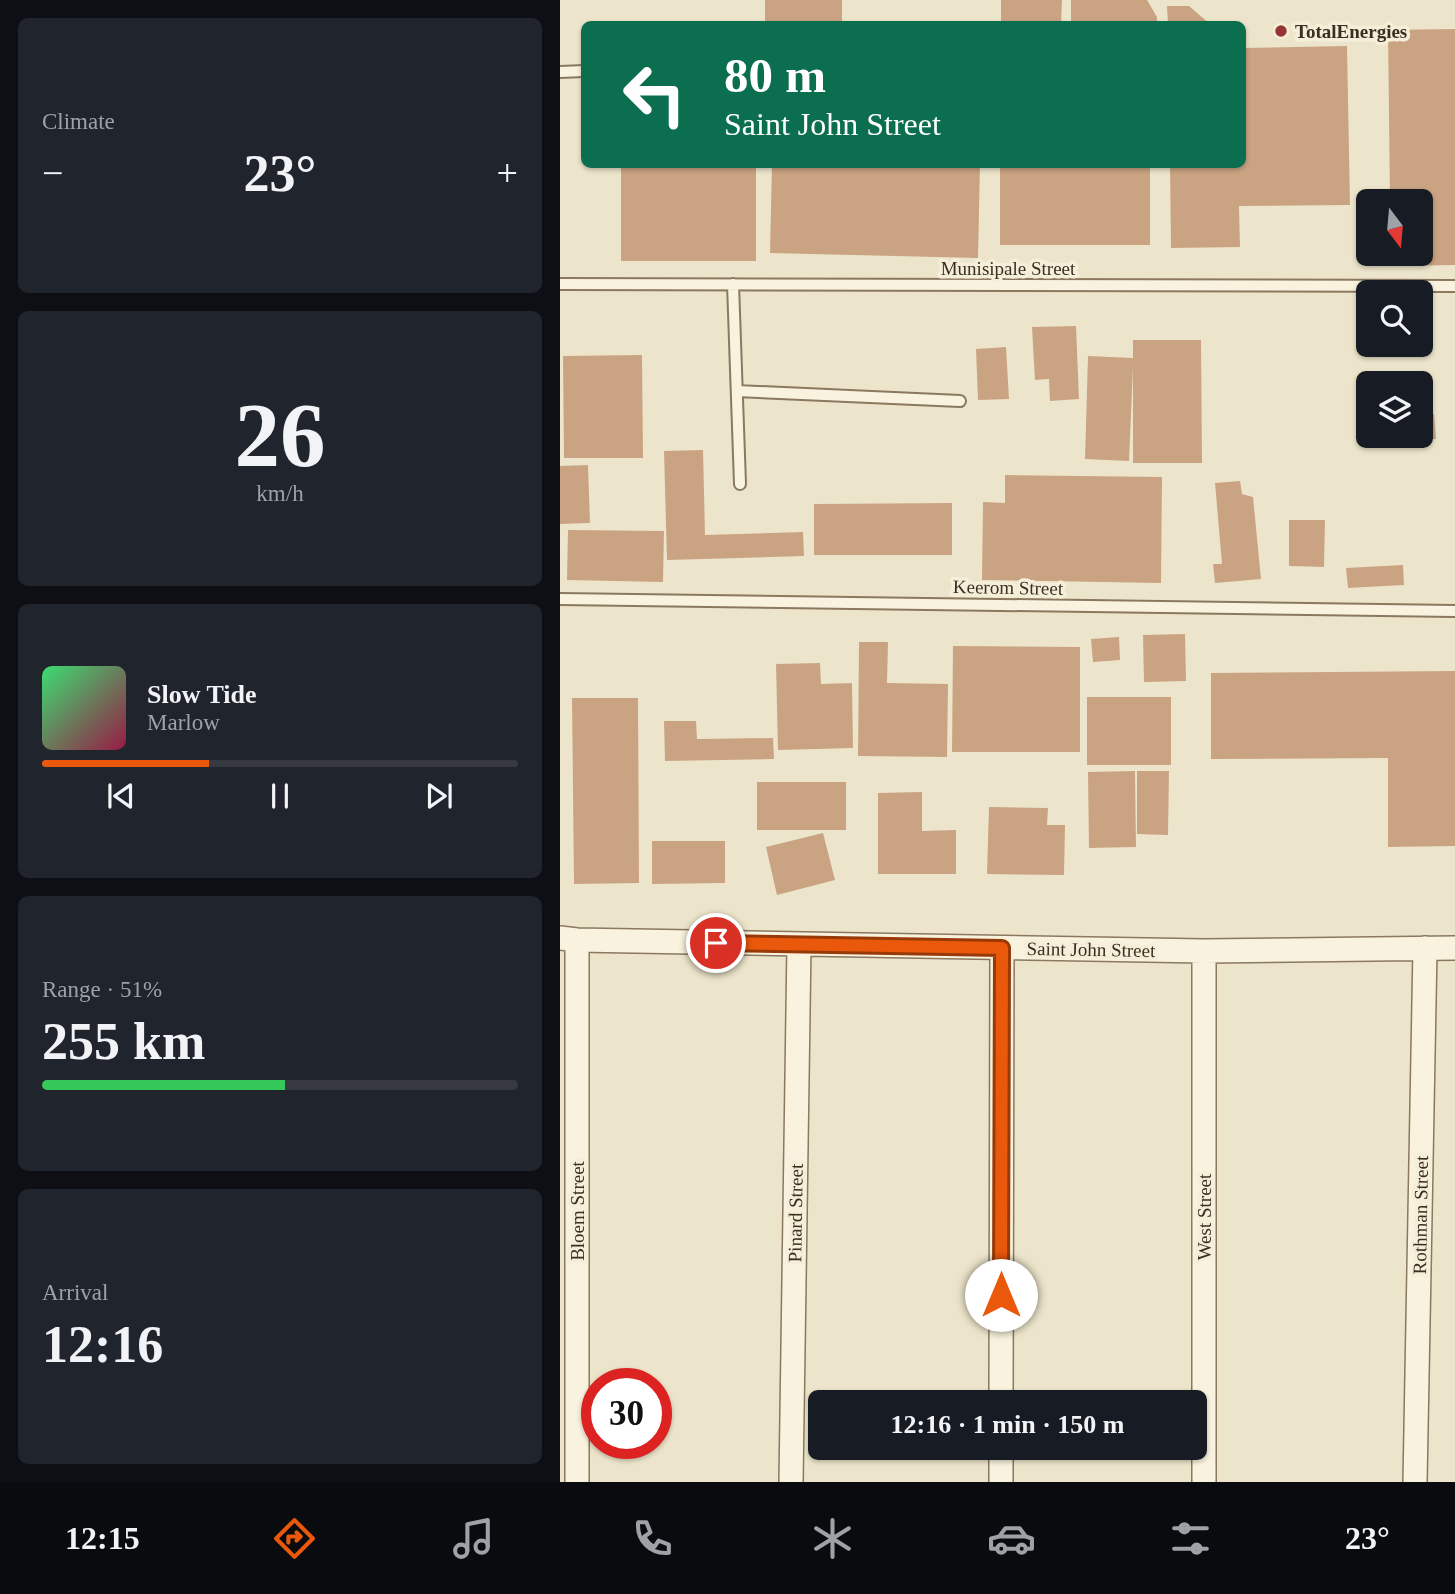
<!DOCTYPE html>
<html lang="en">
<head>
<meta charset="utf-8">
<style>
	body { margin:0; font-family:"Times New Roman",serif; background:#20242c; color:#f1f3f6; height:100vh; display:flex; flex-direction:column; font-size:26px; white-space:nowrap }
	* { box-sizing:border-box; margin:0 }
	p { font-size:23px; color:#9ea1a6 }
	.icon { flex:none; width:38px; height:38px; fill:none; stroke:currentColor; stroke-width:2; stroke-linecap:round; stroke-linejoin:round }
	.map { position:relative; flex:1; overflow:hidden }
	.details { display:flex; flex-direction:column; gap:18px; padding:18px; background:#0d0f14; width:560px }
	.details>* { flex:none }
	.banner { position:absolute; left:21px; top:21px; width:665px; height:147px; border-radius:10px; box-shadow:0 2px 5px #0004; background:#0b6e4f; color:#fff; overflow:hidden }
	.needle { width:46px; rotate:164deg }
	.tools { position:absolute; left:796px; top:189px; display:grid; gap:14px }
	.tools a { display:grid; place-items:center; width:77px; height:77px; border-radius:10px; background:#171b24; box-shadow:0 2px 5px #0004; font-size:35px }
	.speed { position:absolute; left:21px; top:1368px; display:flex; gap:14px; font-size:35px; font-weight:700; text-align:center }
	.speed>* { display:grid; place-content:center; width:91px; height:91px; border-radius:50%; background:#171b24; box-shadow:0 2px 5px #0004; line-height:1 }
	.speed .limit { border:10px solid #d22; background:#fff; color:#111 }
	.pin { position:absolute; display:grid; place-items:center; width:60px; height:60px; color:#fff; margin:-30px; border:4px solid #fff; border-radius:50%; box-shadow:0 2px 7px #0007 }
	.me { position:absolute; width:77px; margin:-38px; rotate:0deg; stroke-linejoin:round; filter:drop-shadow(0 0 5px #0008) }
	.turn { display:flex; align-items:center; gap:24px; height:147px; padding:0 28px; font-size:32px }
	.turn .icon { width:91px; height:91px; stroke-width:2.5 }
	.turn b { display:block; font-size:49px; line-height:60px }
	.big { font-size:52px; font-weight:600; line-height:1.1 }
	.details .tile { flex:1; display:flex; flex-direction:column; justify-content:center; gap:10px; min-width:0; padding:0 24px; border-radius:10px; background:#20242c }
	.details .dial { align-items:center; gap:0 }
	.dial b { font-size:91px; line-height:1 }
	.song { display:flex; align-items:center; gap:21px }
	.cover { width:84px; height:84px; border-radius:10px; background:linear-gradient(135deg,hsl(140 70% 55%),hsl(340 70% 35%)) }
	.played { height:7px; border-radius:4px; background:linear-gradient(90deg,#ea580c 35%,#363941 35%) }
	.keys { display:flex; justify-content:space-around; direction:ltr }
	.heat { display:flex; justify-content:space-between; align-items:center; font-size:38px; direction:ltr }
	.charge { height:10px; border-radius:5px; background:linear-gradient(90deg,#34c759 51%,#363941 0) }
	.trip { position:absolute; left:248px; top:1390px; width:399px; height:70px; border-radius:10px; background:#171b24; box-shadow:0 2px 5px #0004; font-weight:600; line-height:70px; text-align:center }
	.dock { display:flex; height:112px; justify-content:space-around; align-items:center; background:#090b0e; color:#9ea1a6 }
	.dock .icon { width:49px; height:49px }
	.dock .current { color:#ea580c }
	.dock b { font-size:32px; color:#f1f3f6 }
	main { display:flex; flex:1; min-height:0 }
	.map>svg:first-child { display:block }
</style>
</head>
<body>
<main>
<section class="details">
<div class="tile"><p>Climate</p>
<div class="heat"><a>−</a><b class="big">23°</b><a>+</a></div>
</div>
<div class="tile dial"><b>26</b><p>km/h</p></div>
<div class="tile">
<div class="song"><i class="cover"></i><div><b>Slow Tide</b><p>Marlow</p></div></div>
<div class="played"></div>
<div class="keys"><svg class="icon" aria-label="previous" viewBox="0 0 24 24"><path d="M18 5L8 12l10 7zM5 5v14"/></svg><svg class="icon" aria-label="pause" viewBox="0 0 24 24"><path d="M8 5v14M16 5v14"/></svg><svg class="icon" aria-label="next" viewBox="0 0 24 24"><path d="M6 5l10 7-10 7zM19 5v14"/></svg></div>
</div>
<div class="tile"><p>Range · 51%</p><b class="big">255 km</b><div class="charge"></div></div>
<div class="tile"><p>Arrival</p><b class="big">12:16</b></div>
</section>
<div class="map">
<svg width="895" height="1482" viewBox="0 0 895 1482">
	<rect width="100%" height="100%" fill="#ede5cb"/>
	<path fill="#caa482" d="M205 0H282V24H205Z
		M441 0H502L501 24H441Z
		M511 0H587L597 17V24H511Z
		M607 6H629L650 24H608Z
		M895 29V265L830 266V254H861V201H830L828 30Z
		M787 46 790 205 679 206 680 247 611 248 610 164H682V48Z
		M61 164H196V261H61Z
		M212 164H420L418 258 210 253Z
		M440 164H590V245H440Z
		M516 326 519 399 490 401 489 379 475 380 472 327Z
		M573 340H641L642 463H573V367L569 461 525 459 528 356 573 358Z
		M446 347 449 399 418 400 416 349Z
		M82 355 83 458H4L3 356Z
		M874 414 876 439 851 440V436H861V415Z
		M143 450 145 535 243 532 244 556 107 560 104 451Z
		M28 465 30 523 0 524V466Z
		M445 475 602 477 601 583 422 580 423 502 445 503Z
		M680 481 682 494 693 497 701 579 655 583 653 564H662L655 483Z
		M392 503V555H254V504Z
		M729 520H765L764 567 729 566Z
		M8 530 104 531 103 582 7 580Z
		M843 565 844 585 788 588 786 568Z
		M625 634 626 681 584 682 583 635Z
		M559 637 560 660 533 662 531 639Z
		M299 642H328L327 683 388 684 387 757 298 756Z
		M393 646 520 647V752H392Z
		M260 663 261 684 292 683 293 748 218 750 216 664Z
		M895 671V846L828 847V758L651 759V673Z
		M527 697H611V765H527Z
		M12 698H78L79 883 14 884Z
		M104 721H136L137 739 213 738 214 759 105 761Z
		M575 771 576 847 529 848 528 772Z
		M577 771H609L608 835 577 834Z
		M197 782H286V830H197Z
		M362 792V831L396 830V874H318V793Z
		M429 807 488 808 487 825H505L504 875 427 874Z
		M263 833 275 880 217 895 206 847Z
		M92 841H165V883L92 884Z"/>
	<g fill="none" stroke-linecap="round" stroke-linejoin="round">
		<defs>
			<path id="service" d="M0 72 24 71
				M0 284 895 286
				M173 284 180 484
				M177 391 400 401
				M0 599 895 611"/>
			<path id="minor" d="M0 938 17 940 644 951 895 948
				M17 940V1482
				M644 951V1482
				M441 1402 442 948
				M231 1482 239 944
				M441 1482V1447
				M855 1482 865 948"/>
		</defs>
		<use href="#service" stroke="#8a785f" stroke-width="14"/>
		<use href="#minor" stroke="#8a785f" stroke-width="26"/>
		<use href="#service" stroke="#f8f2de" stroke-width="10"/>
		<use href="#minor" stroke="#f8f2de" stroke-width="23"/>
	</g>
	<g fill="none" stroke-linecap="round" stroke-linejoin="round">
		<defs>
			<path id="route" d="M156 943 442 948 441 1295"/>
		</defs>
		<use href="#route" stroke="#983908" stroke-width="18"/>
		<use href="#route" stroke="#ea580c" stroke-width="12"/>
	</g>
	<circle fill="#963632" stroke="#f5efda" stroke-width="2.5" cx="721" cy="31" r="7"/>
	<g text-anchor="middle" stroke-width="7" stroke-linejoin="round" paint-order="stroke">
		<g font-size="19" font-weight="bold" fill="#3b2f22" stroke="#f5efda" text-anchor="start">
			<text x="735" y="38">TotalEnergies</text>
		</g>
		<g font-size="19" fill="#3b2f22" stroke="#f5efda">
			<text x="448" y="275">Munisipale Street</text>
			<text transform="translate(448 587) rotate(1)" y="7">Keerom Street</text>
			<text transform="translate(531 949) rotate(1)" y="7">Saint John Street</text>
			<text transform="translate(17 1211) rotate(-90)" y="7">Bloem Street</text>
			<text transform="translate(235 1213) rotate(-89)" y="7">Pinard Street</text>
			<text transform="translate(860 1215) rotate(-89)" y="7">Rothman Street</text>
			<text transform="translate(644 1217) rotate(-90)" y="7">West Street</text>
		</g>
	</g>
</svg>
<div class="tools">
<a><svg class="needle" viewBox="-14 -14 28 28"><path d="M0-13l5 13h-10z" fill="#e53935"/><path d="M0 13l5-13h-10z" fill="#9ea1a6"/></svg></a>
<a><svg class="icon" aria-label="search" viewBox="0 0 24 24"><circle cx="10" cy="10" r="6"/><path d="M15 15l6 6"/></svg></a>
<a><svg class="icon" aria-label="layers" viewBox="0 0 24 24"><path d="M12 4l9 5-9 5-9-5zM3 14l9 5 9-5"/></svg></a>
</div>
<div class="speed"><div class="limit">30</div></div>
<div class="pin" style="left:156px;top:943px;background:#d93025"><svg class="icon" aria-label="arrive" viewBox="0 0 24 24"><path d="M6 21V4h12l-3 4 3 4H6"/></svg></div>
<svg class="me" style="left:441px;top:1295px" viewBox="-20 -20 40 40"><circle r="19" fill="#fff"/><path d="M0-13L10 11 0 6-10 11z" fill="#ea580c"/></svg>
<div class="trip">12:16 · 1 min · 150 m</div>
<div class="banner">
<div class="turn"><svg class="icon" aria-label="left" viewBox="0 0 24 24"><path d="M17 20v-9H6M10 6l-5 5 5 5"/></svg><div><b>80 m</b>Saint John Street</div></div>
</div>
</div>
</main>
<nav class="dock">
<b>12:15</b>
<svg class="icon current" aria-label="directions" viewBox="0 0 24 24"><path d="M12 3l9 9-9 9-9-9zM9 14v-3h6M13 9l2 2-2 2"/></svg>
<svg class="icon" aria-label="music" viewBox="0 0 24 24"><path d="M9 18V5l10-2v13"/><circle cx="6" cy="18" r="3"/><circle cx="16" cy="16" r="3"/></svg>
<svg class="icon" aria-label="phone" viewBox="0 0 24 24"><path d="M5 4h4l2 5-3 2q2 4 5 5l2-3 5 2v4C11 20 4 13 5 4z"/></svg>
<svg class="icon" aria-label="climate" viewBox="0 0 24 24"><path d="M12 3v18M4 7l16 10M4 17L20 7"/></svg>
<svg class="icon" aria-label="car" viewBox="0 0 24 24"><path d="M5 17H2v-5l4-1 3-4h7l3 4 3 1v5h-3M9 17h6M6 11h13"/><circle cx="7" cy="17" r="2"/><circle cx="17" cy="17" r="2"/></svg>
<svg class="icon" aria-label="filters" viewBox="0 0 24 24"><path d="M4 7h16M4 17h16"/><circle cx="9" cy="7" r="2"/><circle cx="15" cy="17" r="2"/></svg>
<b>23°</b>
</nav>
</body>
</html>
